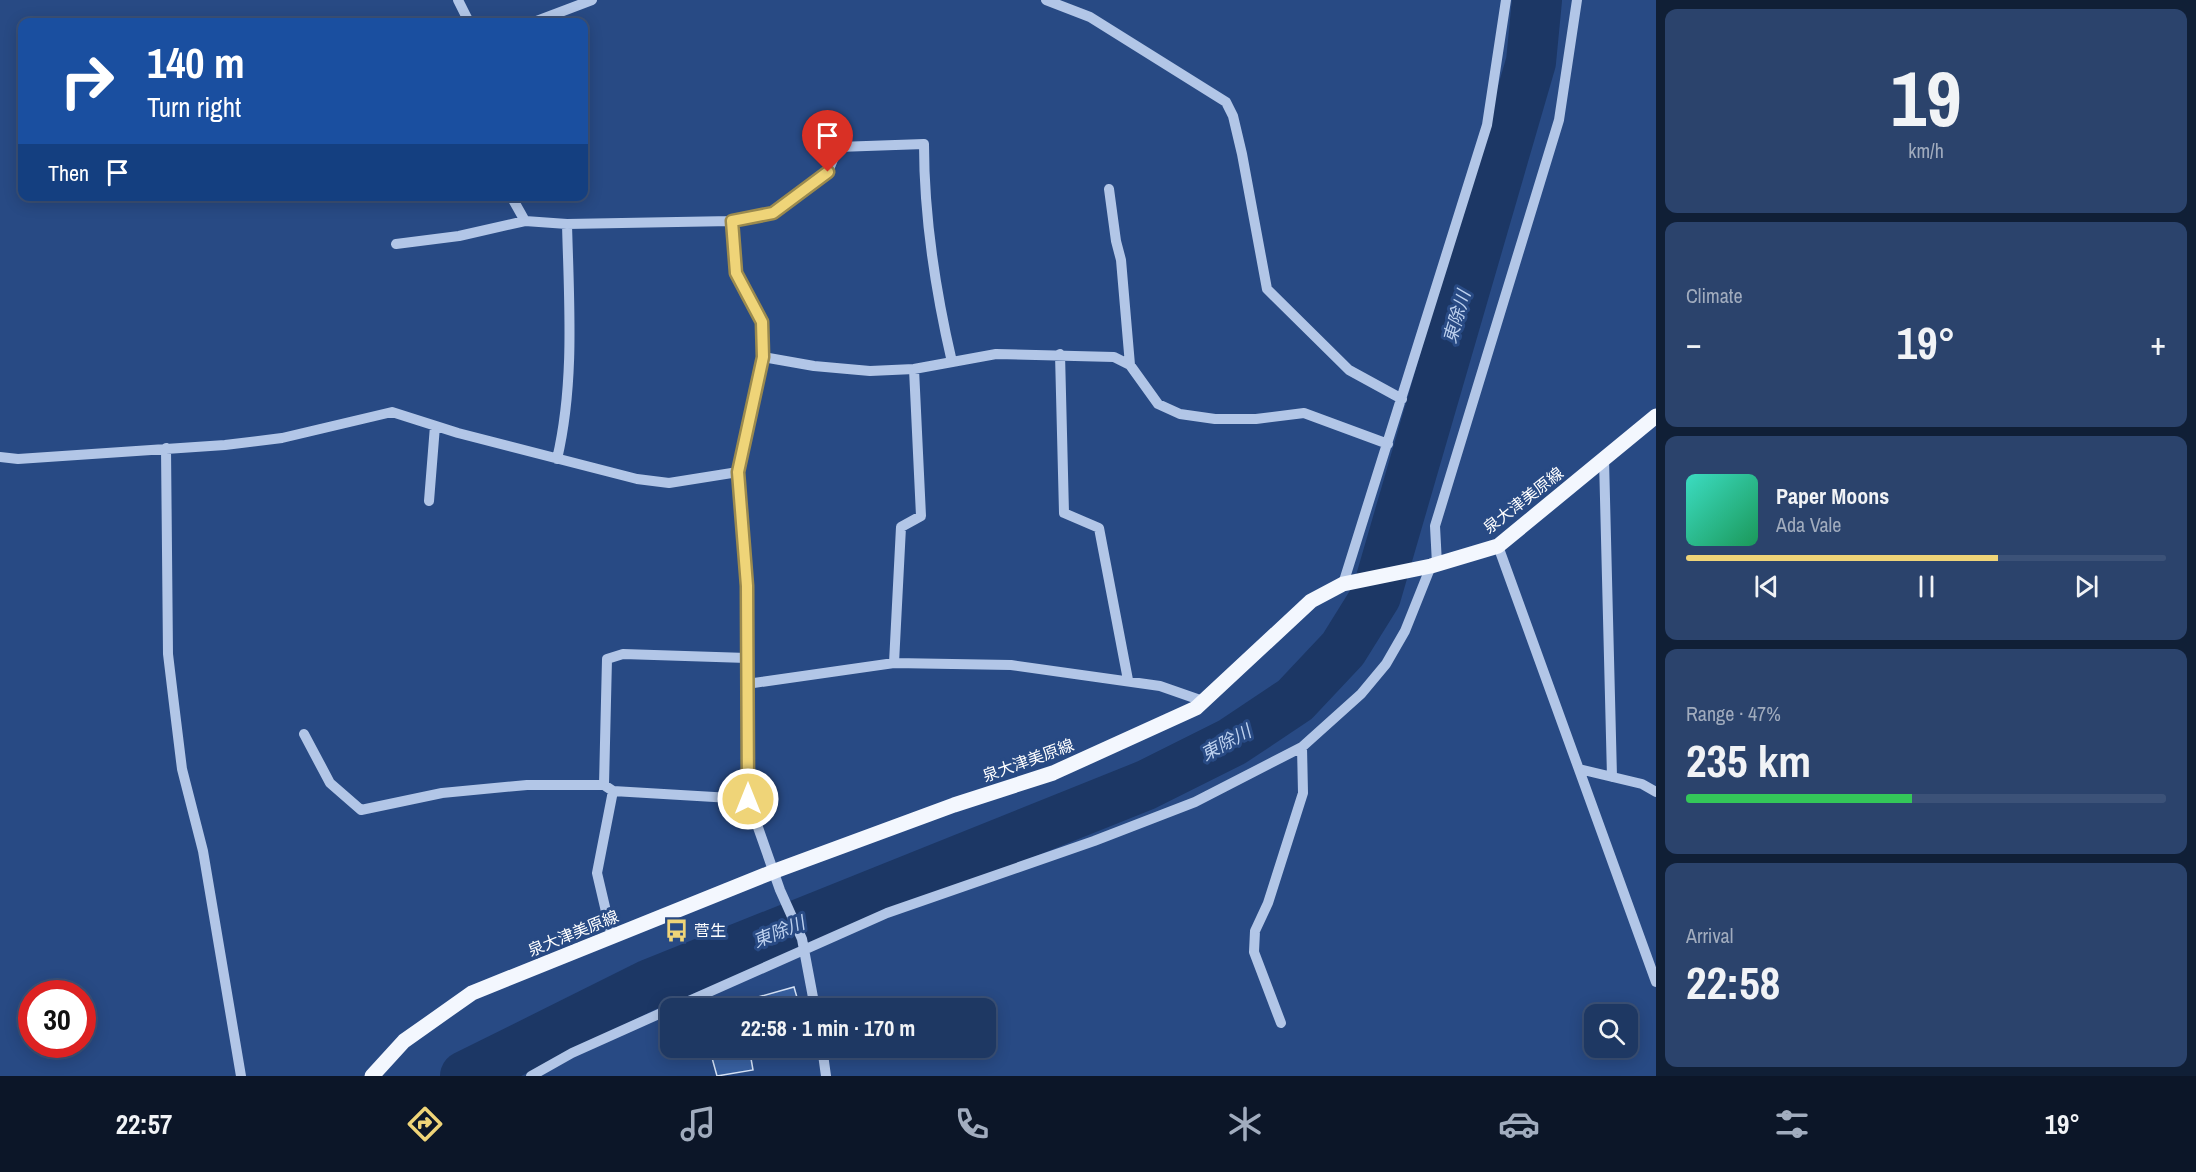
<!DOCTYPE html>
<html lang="en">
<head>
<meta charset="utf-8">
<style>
	body { margin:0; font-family:"Archivo Narrow","Noto Sans JP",sans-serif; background:#2b436c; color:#f1f3f6; height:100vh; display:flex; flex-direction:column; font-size:22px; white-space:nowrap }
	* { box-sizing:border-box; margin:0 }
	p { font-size:20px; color:#a1acbe }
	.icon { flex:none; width:33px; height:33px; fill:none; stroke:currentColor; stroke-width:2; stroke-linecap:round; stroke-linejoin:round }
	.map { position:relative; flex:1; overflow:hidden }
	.drawer { display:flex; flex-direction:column; gap:9px; padding:9px; background:#101f36; width:540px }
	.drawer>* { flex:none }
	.hud { position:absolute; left:18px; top:18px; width:570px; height:183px; border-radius:12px; box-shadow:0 3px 15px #0003,0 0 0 2px #3c5278; background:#1a4fa0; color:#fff; overflow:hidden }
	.tools { position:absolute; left:1584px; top:1004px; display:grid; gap:12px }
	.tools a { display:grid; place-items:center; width:54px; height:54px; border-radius:12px; background:#1e3863; box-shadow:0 3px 15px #0003,0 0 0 2px #3c5278; font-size:30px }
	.speed { position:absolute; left:18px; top:980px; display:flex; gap:12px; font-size:30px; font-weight:700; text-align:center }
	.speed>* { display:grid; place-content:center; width:78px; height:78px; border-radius:50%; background:#1e3863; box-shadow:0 3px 15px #0003,0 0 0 2px #3c5278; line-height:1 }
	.speed .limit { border:9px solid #d22; background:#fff; color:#111 }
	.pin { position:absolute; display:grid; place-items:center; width:51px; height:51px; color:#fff; margin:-62px -26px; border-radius:50% 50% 50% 0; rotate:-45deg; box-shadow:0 0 6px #0007 }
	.pin .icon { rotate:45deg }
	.me { position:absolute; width:66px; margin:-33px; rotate:0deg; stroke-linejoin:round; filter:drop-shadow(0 0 4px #0008) }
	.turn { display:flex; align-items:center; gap:21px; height:126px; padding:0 30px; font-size:27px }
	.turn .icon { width:78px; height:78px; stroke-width:2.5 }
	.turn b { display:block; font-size:42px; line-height:51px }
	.then { display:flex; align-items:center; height:57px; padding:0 30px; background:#0003; gap:12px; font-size:22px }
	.big { font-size:45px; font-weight:700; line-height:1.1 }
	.drawer .card { flex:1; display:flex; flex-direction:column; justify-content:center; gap:9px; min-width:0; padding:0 21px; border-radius:12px; background:#2b436c }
	.drawer .dial { align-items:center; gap:0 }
	.dial b { font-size:78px; line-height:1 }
	.song { display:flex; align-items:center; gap:18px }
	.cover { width:72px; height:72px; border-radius:9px; background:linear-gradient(135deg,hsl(170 70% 55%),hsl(150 70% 35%)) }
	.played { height:6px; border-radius:3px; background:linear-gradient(90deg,#efd478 65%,#3c5278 65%) }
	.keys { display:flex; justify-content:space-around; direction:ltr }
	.heat { display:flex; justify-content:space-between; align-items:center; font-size:33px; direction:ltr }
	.charge { height:9px; border-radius:4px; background:linear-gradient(90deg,#34c759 47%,#3c5278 0) }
	.trip { position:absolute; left:660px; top:998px; width:336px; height:60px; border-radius:12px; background:#1e3863; box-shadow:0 3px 15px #0003,0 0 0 2px #3c5278; font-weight:700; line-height:60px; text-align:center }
	.dock { display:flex; height:96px; justify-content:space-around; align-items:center; background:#0c1628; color:#a1acbe }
	.dock .icon { width:42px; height:42px }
	.dock .active { color:#efd478 }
	.dock b { font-size:27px; color:#f1f3f6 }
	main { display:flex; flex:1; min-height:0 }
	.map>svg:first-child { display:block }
</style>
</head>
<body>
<main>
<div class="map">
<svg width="1656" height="1076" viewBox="0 0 1656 1076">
	<rect width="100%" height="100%" fill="#284a84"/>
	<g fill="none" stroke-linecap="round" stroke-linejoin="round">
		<path stroke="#1c3765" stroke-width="50" d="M465 1076 650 984 1146 785 1232 742 1295 700 1343 649 1376 596 1531 62 1537 0"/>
	</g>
	<path fill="#3860a0" stroke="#d5e2f6" stroke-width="1.5" d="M794 987 800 1008H719Z
		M709 1047H749L753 1070 717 1076Z"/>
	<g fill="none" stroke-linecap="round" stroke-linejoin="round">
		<path stroke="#b2c6e7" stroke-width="10" d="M458 0 469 22
			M1046 0 1090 17 1226 102 1233 116 1242 154 1267 289 1349 370 1402 399
			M534 22 592 0
			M1109 189 1116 241 1121 260 1130 365
			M511 196 525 221 567 224 732 221 736 274 762 322 763 357 738 472 746 586 748 799 780 890 802 939 815 1008
			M732 221 773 213 828 172 838 147 924 144C924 219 935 289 952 362
			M396 244 459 236 525 221
			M1060 354 1064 513 1099 528 1128 680
			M763 357 814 366 870 371 914 369 996 354 1114 357 1130 365 1158 404 1180 414 1215 419H1256L1304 413 1388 444
			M166 448 168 654 174 704 182 769 203 851 241 1076
			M0 457 18 459 225 445 282 438 392 412 458 433 637 479 669 483 738 472
			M557 459C575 382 569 302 567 224
			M1604 459 1612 777
			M429 501 435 426
			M1498 546 1656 982
			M1437 564 1435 526 1559 120 1577 0
			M1343 584 1487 125 1506 0
			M894 663 901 527 921 516 914 369
			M747 684 894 663 1011 665 1160 686 1203 701
			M304 734 330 783 361 810 442 793 527 785H604L613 791 748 799
			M1579 769 1642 784 1656 792
			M604 785 607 659 623 654 747 658
			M612 937 597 873 613 791
			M673 1008 887 913 1094 841 1195 802 1302 747 1361 694 1386 664 1405 631 1431 566
			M1281 1023 1254 952 1255 931 1268 903 1303 793 1302 747
			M822 1047 826 1076
			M531 1076 572 1053 670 1009"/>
		<path stroke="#f3f7fe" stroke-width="15" d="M372 1076 404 1041 472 993 775 871 954 805 1053 773 1196 708 1311 601 1343 584 1431 566 1498 546 1656 416"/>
	</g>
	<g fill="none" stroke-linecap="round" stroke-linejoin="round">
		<defs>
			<path id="route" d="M748 799 747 586 738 472 763 357 762 322 736 273 732 221 773 213 828 172"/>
		</defs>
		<use href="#route" stroke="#9b8a4e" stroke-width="15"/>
		<use href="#route" stroke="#efd478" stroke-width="10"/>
	</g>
	<defs>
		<symbol id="bus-bare" viewBox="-9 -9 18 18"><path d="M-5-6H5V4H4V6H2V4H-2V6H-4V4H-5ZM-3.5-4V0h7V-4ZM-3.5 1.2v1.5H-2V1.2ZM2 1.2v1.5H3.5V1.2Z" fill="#efd478" stroke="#284a84" stroke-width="2.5" paint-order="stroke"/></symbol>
	</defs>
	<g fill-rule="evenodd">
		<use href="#bus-bare" x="660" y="914" width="33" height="33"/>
	</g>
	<g text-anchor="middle" stroke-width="6" stroke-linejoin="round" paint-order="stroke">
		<g font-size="16" fill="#fff" stroke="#284a84">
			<text transform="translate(1523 500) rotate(-38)" y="6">泉大津美原線</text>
			<text transform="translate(1028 760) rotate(-20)" y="6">泉大津美原線</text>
			<text transform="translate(573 933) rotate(-22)" y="6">泉大津美原線</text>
		</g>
		<g font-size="16" fill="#fff" stroke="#284a84" text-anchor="start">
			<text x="694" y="936">菅生</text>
		</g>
		<g font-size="18" font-style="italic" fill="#bdd1ef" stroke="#284a84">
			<text transform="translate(1457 317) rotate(-74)" y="6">東除川</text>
			<text transform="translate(1226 743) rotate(-29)" y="6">東除川</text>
			<text transform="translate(779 932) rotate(-22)" y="6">東除川</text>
		</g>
	</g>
</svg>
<div class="tools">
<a><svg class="icon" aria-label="search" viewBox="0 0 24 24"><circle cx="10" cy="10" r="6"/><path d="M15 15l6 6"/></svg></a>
</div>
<div class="speed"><div class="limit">30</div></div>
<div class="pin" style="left:828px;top:172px;background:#d93025"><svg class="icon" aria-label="arrive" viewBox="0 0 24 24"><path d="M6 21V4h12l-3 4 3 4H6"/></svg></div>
<svg class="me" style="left:748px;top:799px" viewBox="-20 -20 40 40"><circle r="17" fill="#efd478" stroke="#fff" stroke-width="3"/><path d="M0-11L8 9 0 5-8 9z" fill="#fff"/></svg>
<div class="trip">22:58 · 1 min · 170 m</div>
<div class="hud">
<div class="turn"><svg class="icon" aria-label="right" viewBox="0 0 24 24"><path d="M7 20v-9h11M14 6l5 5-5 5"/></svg><div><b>140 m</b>Turn right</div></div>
<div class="then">Then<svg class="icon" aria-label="arrive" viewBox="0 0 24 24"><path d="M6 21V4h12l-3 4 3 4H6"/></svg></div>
</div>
</div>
<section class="drawer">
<div class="card dial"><b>19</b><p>km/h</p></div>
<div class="card"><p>Climate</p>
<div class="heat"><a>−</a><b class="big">19°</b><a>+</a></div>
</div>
<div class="card">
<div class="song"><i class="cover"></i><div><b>Paper Moons</b><p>Ada Vale</p></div></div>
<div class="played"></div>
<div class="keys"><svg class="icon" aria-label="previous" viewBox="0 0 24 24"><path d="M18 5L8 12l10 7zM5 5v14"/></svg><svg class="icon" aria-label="pause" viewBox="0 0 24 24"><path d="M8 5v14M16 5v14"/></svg><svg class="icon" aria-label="next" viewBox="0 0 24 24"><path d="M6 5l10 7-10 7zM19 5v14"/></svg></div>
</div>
<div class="card"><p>Range · 47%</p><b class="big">235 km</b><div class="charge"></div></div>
<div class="card"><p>Arrival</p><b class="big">22:58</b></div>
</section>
</main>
<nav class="dock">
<b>22:57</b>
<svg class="icon active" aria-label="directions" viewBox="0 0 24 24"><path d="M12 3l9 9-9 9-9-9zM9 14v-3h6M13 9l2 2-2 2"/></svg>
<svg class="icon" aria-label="music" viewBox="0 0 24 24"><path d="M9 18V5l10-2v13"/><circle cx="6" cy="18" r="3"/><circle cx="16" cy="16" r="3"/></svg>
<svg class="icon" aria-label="phone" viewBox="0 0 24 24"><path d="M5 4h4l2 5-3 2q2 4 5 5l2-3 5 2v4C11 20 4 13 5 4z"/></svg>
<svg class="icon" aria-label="climate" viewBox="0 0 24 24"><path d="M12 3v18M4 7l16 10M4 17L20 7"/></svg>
<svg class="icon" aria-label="car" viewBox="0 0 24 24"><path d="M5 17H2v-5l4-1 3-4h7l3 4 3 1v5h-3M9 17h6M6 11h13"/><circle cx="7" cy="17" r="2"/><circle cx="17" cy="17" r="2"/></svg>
<svg class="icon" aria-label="filters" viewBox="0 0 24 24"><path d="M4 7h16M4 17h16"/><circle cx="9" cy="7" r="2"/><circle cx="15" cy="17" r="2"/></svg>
<b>19°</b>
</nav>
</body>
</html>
